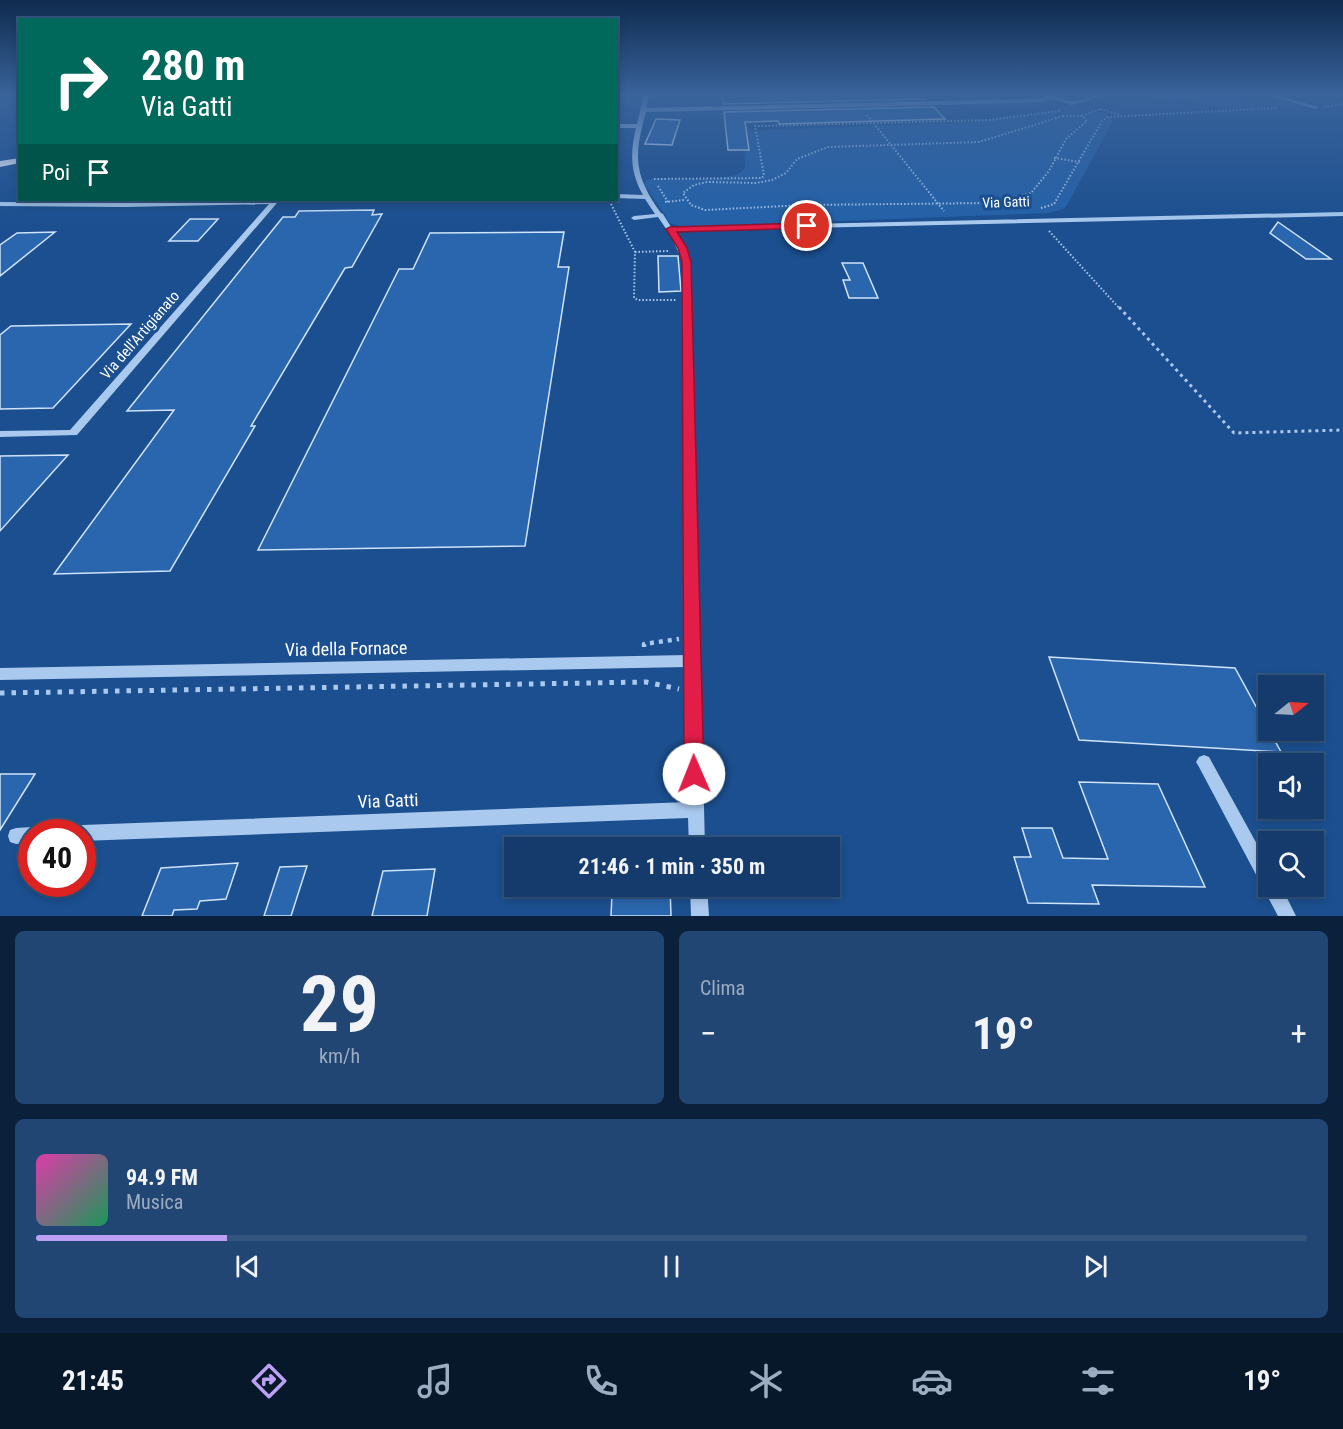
<!DOCTYPE html>
<html lang="it">
<head>
<meta charset="utf-8">
<style>
	body { margin:0; font-family:"Roboto Condensed",sans-serif; background:#214673; color:#f1f3f6; height:100vh; display:flex; flex-direction:column; font-size:22px; white-space:nowrap }
	* { box-sizing:border-box; margin:0 }
	p { font-size:20px; color:#9dadc1 }
	.icon { flex:none; width:33px; height:33px; fill:none; stroke:currentColor; stroke-width:2; stroke-linecap:round; stroke-linejoin:round }
	.map { position:relative; height:916px; overflow:hidden }
	.side { display:flex; flex-direction:column; gap:15px; padding:15px; background:#0b203b; flex:1 }
	.side>* { flex:none }
	.top-card { position:absolute; left:18px; top:18px; width:600px; height:183px; border-radius:0px; box-shadow:0 3px 9px #0003,0 0 0 2px #33557e; background:#00695c; color:#fff; overflow:hidden }
	.needle { width:39px; rotate:72deg }
	.controls { position:absolute; left:1258px; top:675px; display:grid; gap:12px }
	.controls a { display:grid; place-items:center; width:66px; height:66px; border-radius:0px; background:#143b6b; box-shadow:0 3px 9px #0003,0 0 0 2px #33557e; font-size:30px }
	.speed { position:absolute; left:18px; top:819px; display:flex; gap:12px; font-size:30px; font-weight:700; text-align:center }
	.speed>* { display:grid; place-content:center; width:78px; height:78px; border-radius:50%; background:#143b6b; box-shadow:0 3px 9px #0003,0 0 0 2px #33557e; line-height:1 }
	.speed .limit { border:9px solid #d22; background:#fff; color:#111 }
	.pin { position:absolute; display:grid; place-items:center; width:51px; height:51px; color:#fff; margin:-26px; border:3px solid #fff; border-radius:50%; box-shadow:0 2px 6px #0007 }
	.me { position:absolute; width:66px; margin:-33px; rotate:359deg; stroke-linejoin:round; filter:drop-shadow(0 0 4px #0008) }
	.turn { display:flex; align-items:center; gap:21px; height:126px; padding:0 24px; font-size:27px }
	.turn .icon { width:78px; height:78px; stroke-width:2.5 }
	.turn b { display:block; font-size:42px; line-height:51px }
	.then { display:flex; align-items:center; height:57px; padding:0 24px; background:#0003; gap:12px; font-size:22px }
	.big { font-size:45px; font-weight:700; line-height:1.1 }
	.side .tile { flex:1; display:flex; flex-direction:column; justify-content:center; gap:9px; min-width:0; padding:0 21px; border-radius:9px; background:#214673 }
	.side .dial { align-items:center; gap:0 }
	.dial b { font-size:78px; line-height:1 }
	.song { display:flex; align-items:center; gap:18px }
	.cover { width:72px; height:72px; border-radius:9px; background:linear-gradient(135deg,hsl(320 70% 55%),hsl(150 70% 35%)) }
	.played { height:6px; border-radius:3px; background:linear-gradient(90deg,#bca0f2 15%,#33557e 15%) }
	.keys { display:flex; justify-content:space-around; direction:ltr }
	.heat { display:flex; justify-content:space-between; align-items:center; font-size:33px; direction:ltr }
	.side .tiles { flex:1; display:grid; gap:15px; grid-template-columns:1fr 1fr }
	.tile:last-child { grid-column:span 2 }
	.trip { position:absolute; left:504px; top:837px; width:336px; height:60px; border-radius:0px; background:#143b6b; box-shadow:0 3px 9px #0003,0 0 0 2px #33557e; font-weight:700; line-height:60px; text-align:center }
	.dock { display:flex; height:96px; justify-content:space-around; align-items:center; background:#08182b; color:#9dadc1 }
	.dock .icon { width:42px; height:42px }
	.dock .selected { color:#bca0f2 }
	.dock b { font-size:27px; color:#f1f3f6 }
	.map>svg:first-child { display:block }
</style>
</head>
<body>
<div class="map">
<svg width="1343" height="916" viewBox="0 0 1343 916">
	<rect width="100%" height="100%" fill="#1b4f8f"/>
	<path fill="#2461a8" d="M1163 95H1219L1261 106 1280 99 1309 106 1223 110 1194 101 1169 102 1154 98Z
		M1073 107 1103 113 1112 118V123L1067 205 1063 209 1048 213 683 227 670 223 644 184 647 180 654 178C672 178 737 184 745 168L746 133 750 131 970 122Z"/>
	<path fill="#2a66ad" stroke="#cfe3fa" stroke-width="1.5" d="M722 95H922L925 99 723 104Z
		M934 107 945 119 779 124 778 121 745 122 749 150H728L724 112Z
		M656 119 680 120 672 145 645 144Z
		M374 210 372 215 382 214 352 267 345 268 251 426H255L170 571 54 574 174 410 127 411 283 217H295L299 211Z
		M190 219H218L198 241H169Z
		M1278 222 1331 259H1306L1270 233Z
		M55 232 0 276V245L17 233Z
		M564 232 558 267H569L525 546 258 550 399 269H413L430 233Z
		M658 256H678L681 291 659 292Z
		M842 263H863L878 298H849L843 280H850Z
		M131 324 53 408 0 409V335L11 326Z
		M68 455 0 531V456Z
		M1049 657 1235 668 1281 752 1079 740Z
		M0 774H35L0 830Z
		M1079 782 1158 784 1205 887 1092 885 1099 904 1028 903 1014 857H1031L1022 828H1052L1063 858 1108 859Z
		M238 863 226 899 200 901 197 909 174 910 172 916H142L161 868Z
		M307 866 291 916H264L280 867Z
		M435 869 427 916H372L383 871Z
		M626 886H670L671 916H611L612 894H626Z"/>
	<g fill="none" stroke-linecap="round" stroke-linejoin="round">
		<path stroke="#a9c9ee" stroke-width="2" stroke-dasharray="1.5 2" stroke-linecap="butt" d="M1337 95 1343 97
			M1324 107 1343 104
			M1101 109 1120 115
			M867 115 944 211
			M1063 116H1082L1087 121 1066 139 1049 171 1031 193 990 203 805 205 705 210 691 205 683 193 694 185 707 182 756 183 772 180 786 173 797 159 828 147 979 142Z
			M1082 116 1101 109
			M1054 158 1080 162
			M654 179 762 178 764 175 755 126 990 120 1060 111
			M658 186 668 202
			M665 202 685 200
			M611 204 635 252 634 298 638 300H676
			M1041 208 1054 204 1102 121 1108 117 1278 108
			M1049 231 1120 309
			M635 252 668 251"/>
		<path stroke="#a9c9ee" stroke-width="3" stroke-dasharray="3 4" stroke-linecap="butt" d="M1119 307 1234 433 1343 430"/>
		<path stroke="#a9c9ee" stroke-width="4.5" stroke-dasharray="4 5" stroke-linecap="butt" d="M644 647V644L679 639"/>
		<path stroke="#a9c9ee" stroke-width="5" stroke-dasharray="4.5 7" stroke-linecap="butt" d="M0 693 646 682 679 689"/>
		<path fill="#a9c9ee" fill-rule="evenodd" d="M644 95H649L646 108 1017 99 1048 97 1045 95C1055 95 1064 101 1073 101 1083 101 1092 94 1101 96L1072 105 1053 99 1041 102 1017 103 646 112C634 155 633 174 661 213L663 214 671 227 1343 212V216L674 231 685 249 691 262 705 848H689L688 818 82 841V832H74L76 827 82 825 688 802 687 667 0 680V668L687 655 683 262 671 236 658 217 634 220 631 218 634 216 655 214 645 199 616 198V194L643 195C630 172 630 152 636 128H616V124H637Z
			M1268 95H1277L1318 107 1315 109Z
			M273 200H344L341 202 277 203 77 435 0 437V431L70 430 269 204 124 207 0 206V202L124 203Z
			M1204 755 1209 757 1269 866V886H1281L1296 916H1278L1199 767 1196 762 1199 757Z
			M32 827 38 829 39 832H32V843L16 844 10 842 8 836 10 830 16 828Z
			M690 886H707L709 916H691Z"/>
		<path fill="#f0f6ff" fill-rule="evenodd" d="M20 158V163L0 167V161Z"/>
	</g>
	<linearGradient id="sky" x2="0" y2="1"><stop stop-color="#0f2b4f"/><stop offset="0.42" stop-color="#39639b"/><stop offset="1" stop-color="#39639b" stop-opacity="0"/></linearGradient>
	<rect width="1343" height="224" fill="url(#sky)"/>
	<path fill="#e11d48" stroke="#92132f" stroke-width="1.5" d="M807 223 812 226 810 228 677 232 687 248 691 262 704 774 701 781 694 784 687 781 684 774 682 262 678 248 666 229 670 227Z"/>
	<g text-anchor="middle" stroke-width="6" stroke-linejoin="round" paint-order="stroke">
		<g font-size="14" fill="#fff" stroke="#1b4f8f">
			<text transform="translate(1006 202) rotate(-2)" y="5">Via Gatti</text>
		</g>
		<g font-size="15" fill="#fff" stroke="#1b4f8f">
			<text transform="translate(140 335) rotate(-49)" y="5">Via dell'Artigianato</text>
		</g>
		<g font-size="18" fill="#fff" stroke="#1b4f8f">
			<text transform="translate(346 649) rotate(-1)" y="6">Via della Fornace</text>
			<text transform="translate(388 801) rotate(-2)" y="6">Via Gatti</text>
		</g>
	</g>
</svg>
<div class="controls">
<a><svg class="needle" viewBox="-14 -14 28 28"><path d="M0-13l5 13h-10z" fill="#e53935"/><path d="M0 13l5-13h-10z" fill="#9dadc1"/></svg></a>
<a><svg class="icon" aria-label="sound" viewBox="0 0 24 24"><path d="M4 9h4l5-4v14l-5-4H4zM17 9q2 3 0 6"/></svg></a>
<a><svg class="icon" aria-label="search" viewBox="0 0 24 24"><circle cx="10" cy="10" r="6"/><path d="M15 15l6 6"/></svg></a>
</div>
<div class="speed"><div class="limit">40</div></div>
<div class="pin" style="left:807px;top:226px;background:#d93025"><svg class="icon" aria-label="arrive" viewBox="0 0 24 24"><path d="M6 21V4h12l-3 4 3 4H6"/></svg></div>
<svg class="me" style="left:694px;top:774px" viewBox="-20 -20 40 40"><circle r="19" fill="#fff"/><path d="M0-13L10 11 0 6-10 11z" fill="#e11d48"/></svg>
<div class="trip">21:46 · 1 min · 350 m</div>
<div class="top-card">
<div class="turn"><svg class="icon" aria-label="right" viewBox="0 0 24 24"><path d="M7 20v-9h11M14 6l5 5-5 5"/></svg><div><b>280 m</b>Via Gatti</div></div>
<div class="then">Poi<svg class="icon" aria-label="arrive" viewBox="0 0 24 24"><path d="M6 21V4h12l-3 4 3 4H6"/></svg></div>
</div>
</div>
<section class="side">
<div class="tiles">
<div class="tile dial"><b>29</b><p>km/h</p></div>
<div class="tile"><p>Clima</p>
<div class="heat"><a>−</a><b class="big">19°</b><a>+</a></div>
</div>
<div class="tile">
<div class="song"><i class="cover"></i><div><b>94.9 FM</b><p>Musica</p></div></div>
<div class="played"></div>
<div class="keys"><svg class="icon" aria-label="previous" viewBox="0 0 24 24"><path d="M18 5L8 12l10 7zM5 5v14"/></svg><svg class="icon" aria-label="pause" viewBox="0 0 24 24"><path d="M8 5v14M16 5v14"/></svg><svg class="icon" aria-label="next" viewBox="0 0 24 24"><path d="M6 5l10 7-10 7zM19 5v14"/></svg></div>
</div>
</div>
</section>
<nav class="dock">
<b>21:45</b>
<svg class="icon selected" aria-label="directions" viewBox="0 0 24 24"><path d="M12 3l9 9-9 9-9-9zM9 14v-3h6M13 9l2 2-2 2"/></svg>
<svg class="icon" aria-label="music" viewBox="0 0 24 24"><path d="M9 18V5l10-2v13"/><circle cx="6" cy="18" r="3"/><circle cx="16" cy="16" r="3"/></svg>
<svg class="icon" aria-label="phone" viewBox="0 0 24 24"><path d="M5 4h4l2 5-3 2q2 4 5 5l2-3 5 2v4C11 20 4 13 5 4z"/></svg>
<svg class="icon" aria-label="climate" viewBox="0 0 24 24"><path d="M12 3v18M4 7l16 10M4 17L20 7"/></svg>
<svg class="icon" aria-label="car" viewBox="0 0 24 24"><path d="M5 17H2v-5l4-1 3-4h7l3 4 3 1v5h-3M9 17h6M6 11h13"/><circle cx="7" cy="17" r="2"/><circle cx="17" cy="17" r="2"/></svg>
<svg class="icon" aria-label="filters" viewBox="0 0 24 24"><path d="M4 7h16M4 17h16"/><circle cx="9" cy="7" r="2"/><circle cx="15" cy="17" r="2"/></svg>
<b>19°</b>
</nav>
</body>
</html>
